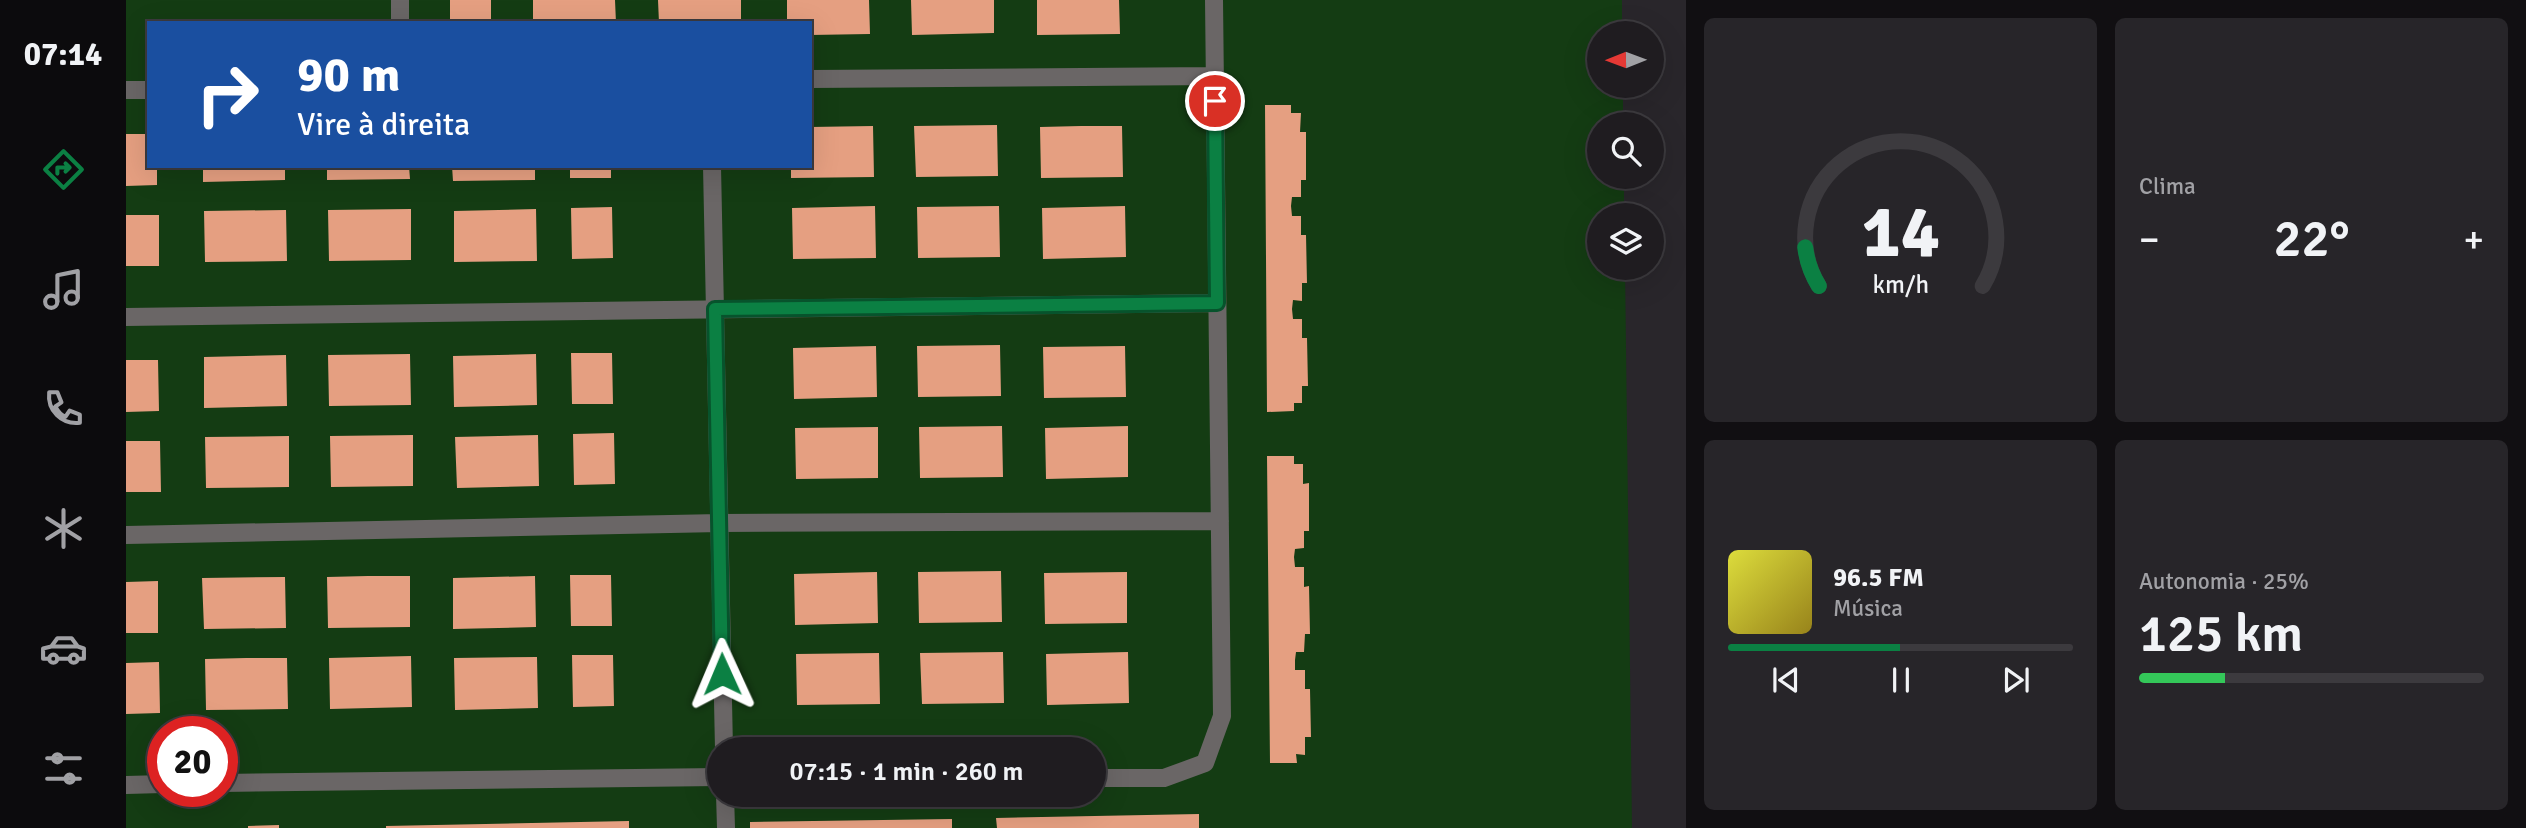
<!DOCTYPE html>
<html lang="pt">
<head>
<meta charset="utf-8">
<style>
	body { margin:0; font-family:Signika,sans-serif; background:#272529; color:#f1f3f6; height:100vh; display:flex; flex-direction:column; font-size:26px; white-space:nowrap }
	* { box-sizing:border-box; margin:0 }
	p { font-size:23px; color:#a1a1a5 }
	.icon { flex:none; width:38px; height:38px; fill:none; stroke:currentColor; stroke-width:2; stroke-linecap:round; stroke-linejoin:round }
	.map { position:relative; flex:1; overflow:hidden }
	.drawer { display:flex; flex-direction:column; gap:18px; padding:18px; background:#110f12; width:840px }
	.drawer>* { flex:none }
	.guide { position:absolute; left:21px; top:21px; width:665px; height:147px; border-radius:0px; box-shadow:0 7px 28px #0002,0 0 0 2px #3c3a3e; background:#1a4fa0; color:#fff; overflow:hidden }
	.needle { width:46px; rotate:269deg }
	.controls { position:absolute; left:1461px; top:21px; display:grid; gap:14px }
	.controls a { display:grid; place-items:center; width:77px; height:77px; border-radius:50%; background:#1f1c20; box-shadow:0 7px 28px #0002,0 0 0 2px #3c3a3e; font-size:35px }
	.speed { position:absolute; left:21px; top:716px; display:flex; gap:14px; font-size:35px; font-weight:700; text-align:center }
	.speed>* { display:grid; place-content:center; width:91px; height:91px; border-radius:50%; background:#1f1c20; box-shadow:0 7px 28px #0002,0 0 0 2px #3c3a3e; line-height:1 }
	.speed .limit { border:10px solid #d22; background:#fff; color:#111 }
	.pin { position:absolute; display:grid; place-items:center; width:60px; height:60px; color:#fff; margin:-30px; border:4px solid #fff; border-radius:50%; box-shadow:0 2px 7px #0007 }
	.me { position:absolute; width:77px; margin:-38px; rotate:359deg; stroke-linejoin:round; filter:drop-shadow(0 0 5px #0008) }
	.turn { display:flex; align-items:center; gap:24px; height:147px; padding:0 35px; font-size:32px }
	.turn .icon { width:91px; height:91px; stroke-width:2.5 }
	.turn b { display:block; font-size:49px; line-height:60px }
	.big { font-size:52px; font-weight:600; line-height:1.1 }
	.drawer .card { flex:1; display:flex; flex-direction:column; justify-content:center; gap:10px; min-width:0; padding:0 24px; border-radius:10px; background:#272529 }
	.drawer .dial { align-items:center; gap:0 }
	.dial svg { height:182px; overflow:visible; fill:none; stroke:#3c3a3e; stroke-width:7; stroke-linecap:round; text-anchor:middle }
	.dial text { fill:#f1f3f6; stroke:none }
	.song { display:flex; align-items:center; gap:21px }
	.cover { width:84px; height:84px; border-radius:10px; background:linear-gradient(135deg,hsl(60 70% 55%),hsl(50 70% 35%)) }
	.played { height:7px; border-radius:4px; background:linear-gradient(90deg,#0b8043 50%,#3c3a3e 50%) }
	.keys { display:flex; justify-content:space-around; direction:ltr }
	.heat { display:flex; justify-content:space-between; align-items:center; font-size:38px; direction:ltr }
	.charge { height:10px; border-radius:5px; background:linear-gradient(90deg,#34c759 25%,#3c3a3e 0) }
	.drawer .tiles { flex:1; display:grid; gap:18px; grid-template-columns:repeat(2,1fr) }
	.trip { position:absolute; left:581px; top:737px; width:399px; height:70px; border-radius:35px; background:#1f1c20; box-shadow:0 7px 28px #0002,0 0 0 2px #3c3a3e; font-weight:600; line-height:70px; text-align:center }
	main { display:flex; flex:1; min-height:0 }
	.tab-bar { display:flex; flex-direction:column; width:126px; justify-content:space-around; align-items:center; background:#0c0b0d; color:#a1a1a5 }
	.tab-bar .icon { width:49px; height:49px }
	.tab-bar .on { color:#0b8043 }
	.tab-bar b { font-size:32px; color:#f1f3f6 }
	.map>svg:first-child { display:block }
</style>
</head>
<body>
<main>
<nav class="tab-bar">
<b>07:14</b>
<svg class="icon on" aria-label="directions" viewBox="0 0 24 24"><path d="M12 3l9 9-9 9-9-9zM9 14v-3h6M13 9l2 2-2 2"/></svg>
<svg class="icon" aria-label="music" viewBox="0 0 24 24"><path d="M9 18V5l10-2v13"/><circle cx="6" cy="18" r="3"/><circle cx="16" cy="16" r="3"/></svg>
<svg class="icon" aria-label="phone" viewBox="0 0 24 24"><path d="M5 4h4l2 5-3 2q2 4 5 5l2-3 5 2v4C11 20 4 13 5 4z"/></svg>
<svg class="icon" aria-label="climate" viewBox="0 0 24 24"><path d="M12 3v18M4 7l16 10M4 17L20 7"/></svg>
<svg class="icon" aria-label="car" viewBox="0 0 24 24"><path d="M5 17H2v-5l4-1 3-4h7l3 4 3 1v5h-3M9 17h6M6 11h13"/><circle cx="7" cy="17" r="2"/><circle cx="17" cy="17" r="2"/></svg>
<svg class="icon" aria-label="filters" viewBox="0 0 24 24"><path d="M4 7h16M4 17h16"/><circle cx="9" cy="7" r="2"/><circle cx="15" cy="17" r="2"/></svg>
</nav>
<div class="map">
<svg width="1560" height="828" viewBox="0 0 1560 828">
	<rect width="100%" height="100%" fill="#29262b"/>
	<path fill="#143c13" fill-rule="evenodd" d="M0 0H1496V33H1474V86H1497V124H1474V177H1498V215H1474V268H1499L1506 828H0ZM23 23H684V166H23ZM37 732H96V791H37ZM593 749H968V794H593Z"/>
	<path fill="#e59f81" d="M324 0H365V23H324Z
		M407 0H489L490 23H407Z
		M532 0H615V23H533Z
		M661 0H743L744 34 684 35V23H661Z
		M785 0H868V33L786 35Z
		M911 0H993L994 34 911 35Z
		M1139 105H1165V113H1175L1174 132H1180V180H1175V197H1166L1165 206 1166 216H1175V235H1180L1181 283H1176V301L1167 300 1166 309 1167 319H1176V338H1181L1182 386H1176V403H1168V411L1141 412Z
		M871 125 872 176 790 177 788 126Z
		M747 126 748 177 665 178V166H684V127Z
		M955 126H996L997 177 915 178 914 127Z
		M0 134H23V166H31V185L0 186Z
		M77 166H159V180L77 182Z
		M201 166H283L284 179 201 180Z
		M326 166H409V180L327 181Z
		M444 166H485V178H444Z
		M749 206 750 258 667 259 666 208Z
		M873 206 874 257 792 258 791 207Z
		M999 206 1000 257 917 259 916 208Z
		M486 207 487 258 446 259 445 208Z
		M285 209V260L203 261 202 210Z
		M410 209 411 261 328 262V211Z
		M160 210 161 261 79 262 78 211Z
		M0 215H33V266H0Z
		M874 345 875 396 792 397 791 346Z
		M750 346 751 397 668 399 667 348Z
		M999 346 1000 397 918 398 917 347Z
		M445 353H486L487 404H446Z
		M284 354 285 405 203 406 202 355Z
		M410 354 411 405 328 407 327 356Z
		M160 355 161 406 78 408V357Z
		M0 360H32L33 411 0 412Z
		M876 426 877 477 794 478 793 427Z
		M1002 426V477L920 479 919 428Z
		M752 427V478L670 479 669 428Z
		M488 433 489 484 448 485 447 434Z
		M287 435V486L205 487 204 436Z
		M412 435 413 486 331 488 329 437Z
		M163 436V487L80 488 79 437Z
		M0 441H34L35 492H0Z
		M1141 456H1168V464H1177V484L1183 483V531H1178V548L1169 549 1168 557 1169 567H1178V587L1183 586 1184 634H1179L1178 652H1170L1169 660V670H1179V689H1184L1185 737H1179V755L1170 754 1171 763H1144Z
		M875 571 876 622 793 623 792 572Z
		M751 572 752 623 669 625 668 574Z
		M1001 572V623L919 624 918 573Z
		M444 575H485L486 626H445Z
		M242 576H284V627L202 628 201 577Z
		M409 576 410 627 327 629V578Z
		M159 577 160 628 78 629 76 578Z
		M32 581V633H0V582Z
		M877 652 878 703 796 704 794 653Z
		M1002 652 1003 703 921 705 920 654Z
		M753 653 754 704 671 705 670 654Z
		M446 655H487L488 706 447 707Z
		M285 656 286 707 204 709 203 658Z
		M411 657 412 708 329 710 328 658Z
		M120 658H161L162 709 80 710 79 659Z
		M33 662 34 713 0 714V663Z
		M1073 814V828H871L870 818Z
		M826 819V828H624V822Z
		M503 821V828H260V826Z
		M153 825V828H122V826Z"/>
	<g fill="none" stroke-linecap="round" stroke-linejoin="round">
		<path stroke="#6a6666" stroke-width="18" d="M274 0V23
			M684 79 1089 76
			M0 90H23
			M586 166 598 749
			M0 317 1091 303
			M0 535 594 523 1094 521
			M968 778H1038L1079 763 1096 716 1088 0
			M96 783 593 777
			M0 785 37 784
			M599 794 600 828"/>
	</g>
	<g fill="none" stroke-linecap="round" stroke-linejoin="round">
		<defs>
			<path id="route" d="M596 674 589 309 1091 303 1089 101"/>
		</defs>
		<use href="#route" stroke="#07532c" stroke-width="18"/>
		<use href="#route" stroke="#0b8043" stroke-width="12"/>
	</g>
</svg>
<div class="controls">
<a><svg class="needle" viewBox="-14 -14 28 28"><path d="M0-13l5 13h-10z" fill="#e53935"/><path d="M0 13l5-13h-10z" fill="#a1a1a5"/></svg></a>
<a><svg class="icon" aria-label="search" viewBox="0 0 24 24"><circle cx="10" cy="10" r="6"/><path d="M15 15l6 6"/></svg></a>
<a><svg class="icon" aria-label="layers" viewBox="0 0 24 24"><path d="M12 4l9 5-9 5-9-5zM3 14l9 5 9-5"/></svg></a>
</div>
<div class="speed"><div class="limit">20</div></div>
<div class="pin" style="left:1089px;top:101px;background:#d93025"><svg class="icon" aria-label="arrive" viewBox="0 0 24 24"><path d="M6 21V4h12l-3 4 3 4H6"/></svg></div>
<svg class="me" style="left:596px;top:674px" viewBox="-20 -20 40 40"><path d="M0-17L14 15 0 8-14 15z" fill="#0b8043" stroke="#fff" stroke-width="4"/></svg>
<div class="trip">07:15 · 1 min · 260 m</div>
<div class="guide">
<div class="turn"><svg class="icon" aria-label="right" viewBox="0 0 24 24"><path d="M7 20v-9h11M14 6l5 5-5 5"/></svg><div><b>90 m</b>Vire à direita</div></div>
</div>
</div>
<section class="drawer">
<div class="tiles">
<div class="card dial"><svg viewBox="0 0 100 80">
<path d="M14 69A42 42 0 1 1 86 69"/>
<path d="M14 69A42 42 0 0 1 8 52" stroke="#0b8043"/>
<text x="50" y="56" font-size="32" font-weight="700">14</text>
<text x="50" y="72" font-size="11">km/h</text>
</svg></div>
<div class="card"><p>Clima</p>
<div class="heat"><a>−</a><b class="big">22°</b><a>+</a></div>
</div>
<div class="card">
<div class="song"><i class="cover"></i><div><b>96.5 FM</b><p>Música</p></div></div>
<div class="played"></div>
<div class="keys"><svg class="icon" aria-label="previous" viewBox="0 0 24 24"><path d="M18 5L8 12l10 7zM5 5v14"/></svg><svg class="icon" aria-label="pause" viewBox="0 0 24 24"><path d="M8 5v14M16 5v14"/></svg><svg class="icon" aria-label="next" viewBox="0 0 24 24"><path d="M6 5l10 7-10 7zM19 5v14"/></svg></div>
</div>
<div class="card"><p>Autonomia · 25%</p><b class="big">125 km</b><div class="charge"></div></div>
</div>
</section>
</main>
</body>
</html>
